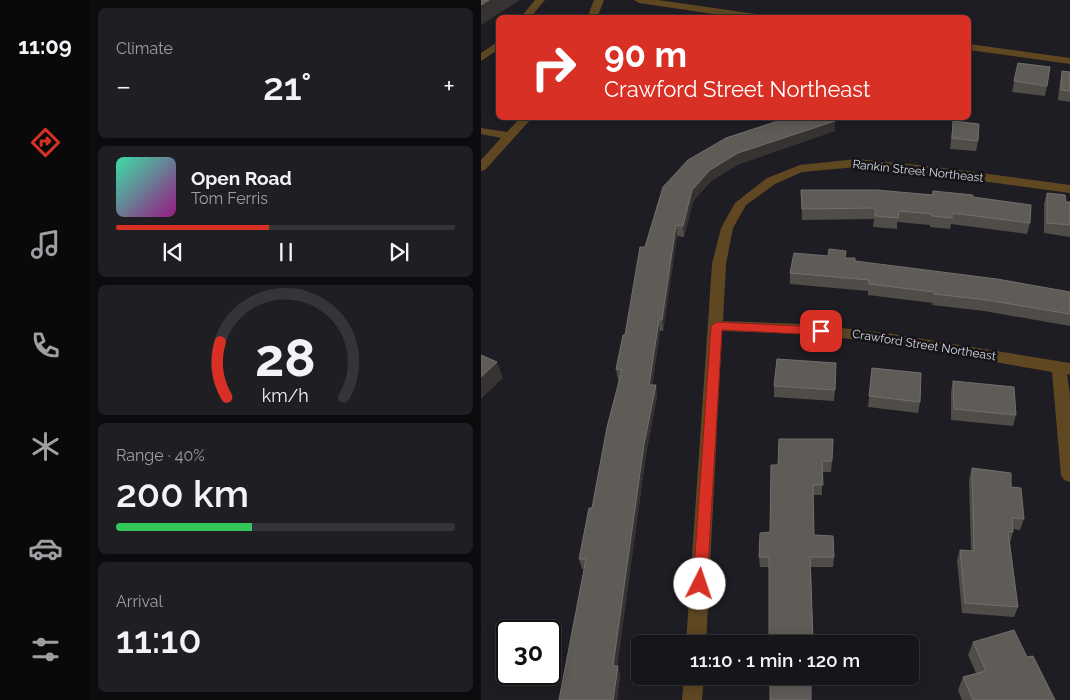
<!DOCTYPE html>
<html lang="en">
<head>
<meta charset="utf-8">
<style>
	body { margin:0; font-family:Raleway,sans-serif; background:#1f1f23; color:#f1f3f6; height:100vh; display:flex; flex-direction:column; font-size:19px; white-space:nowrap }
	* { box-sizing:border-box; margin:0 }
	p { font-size:16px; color:#9e9fa2 }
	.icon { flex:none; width:28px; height:28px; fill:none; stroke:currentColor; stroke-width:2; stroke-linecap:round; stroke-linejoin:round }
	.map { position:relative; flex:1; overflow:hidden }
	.sheet { display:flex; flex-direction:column; gap:8px; padding:8px; background:#0c0c0e; width:391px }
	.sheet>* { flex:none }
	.top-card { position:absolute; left:15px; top:15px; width:475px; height:105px; border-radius:8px; box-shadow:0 2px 12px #0003,0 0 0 1px #353539; background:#d93025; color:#fff; overflow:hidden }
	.speed { position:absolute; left:15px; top:620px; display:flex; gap:10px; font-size:25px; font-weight:700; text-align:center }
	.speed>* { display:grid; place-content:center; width:65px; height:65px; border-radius:50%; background:#16161a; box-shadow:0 2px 12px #0003,0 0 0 1px #353539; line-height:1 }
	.speed .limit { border:2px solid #111; border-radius:8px; background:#fff; color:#111 }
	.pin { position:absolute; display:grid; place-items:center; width:42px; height:42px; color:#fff; margin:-21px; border-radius:10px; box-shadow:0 2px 8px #0006 }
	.me { position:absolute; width:55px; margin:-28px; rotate:4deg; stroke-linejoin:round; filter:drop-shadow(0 0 4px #0008) }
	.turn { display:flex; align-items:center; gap:18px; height:105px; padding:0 25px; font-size:22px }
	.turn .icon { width:65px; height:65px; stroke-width:2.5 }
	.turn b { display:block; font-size:35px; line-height:42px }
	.big { font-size:38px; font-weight:600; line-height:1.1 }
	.sheet .card { flex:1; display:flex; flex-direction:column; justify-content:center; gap:8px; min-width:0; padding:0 18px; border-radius:8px; background:#1f1f23 }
	.sheet .dial { align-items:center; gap:0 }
	.dial svg { height:130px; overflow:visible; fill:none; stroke:#353539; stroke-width:7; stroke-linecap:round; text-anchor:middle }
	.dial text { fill:#f1f3f6; stroke:none }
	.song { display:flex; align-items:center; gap:15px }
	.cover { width:60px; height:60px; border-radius:8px; background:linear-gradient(135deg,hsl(160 70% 55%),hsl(310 70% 35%)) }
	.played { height:5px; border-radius:2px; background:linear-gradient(90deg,#d93025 45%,#353539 45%) }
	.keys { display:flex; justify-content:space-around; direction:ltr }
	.heat { display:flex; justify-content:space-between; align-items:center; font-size:28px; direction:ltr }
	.charge { height:8px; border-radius:4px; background:linear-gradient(90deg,#34c759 40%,#353539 0) }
	.trip { position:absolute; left:150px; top:635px; width:288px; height:50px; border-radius:8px; background:#16161a; box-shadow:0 2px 12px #0003,0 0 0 1px #353539; font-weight:600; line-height:50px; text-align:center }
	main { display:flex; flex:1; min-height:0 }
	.tabs { display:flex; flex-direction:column; width:90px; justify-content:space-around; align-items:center; background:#09090a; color:#9e9fa2 }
	.tabs .icon { width:35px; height:35px }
	.tabs .selected { color:#d93025 }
	.tabs b { font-size:22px; color:#f1f3f6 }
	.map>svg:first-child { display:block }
</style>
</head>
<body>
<main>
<nav class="tabs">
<b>11:09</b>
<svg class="icon selected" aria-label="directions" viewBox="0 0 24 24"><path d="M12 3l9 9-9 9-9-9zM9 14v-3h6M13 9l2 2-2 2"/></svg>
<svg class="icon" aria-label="music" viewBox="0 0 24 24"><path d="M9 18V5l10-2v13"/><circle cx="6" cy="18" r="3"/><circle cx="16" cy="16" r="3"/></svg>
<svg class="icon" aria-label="phone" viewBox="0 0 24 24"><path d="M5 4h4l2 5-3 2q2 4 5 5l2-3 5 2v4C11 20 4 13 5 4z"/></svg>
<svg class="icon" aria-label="climate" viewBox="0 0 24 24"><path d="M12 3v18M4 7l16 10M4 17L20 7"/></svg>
<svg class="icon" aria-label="car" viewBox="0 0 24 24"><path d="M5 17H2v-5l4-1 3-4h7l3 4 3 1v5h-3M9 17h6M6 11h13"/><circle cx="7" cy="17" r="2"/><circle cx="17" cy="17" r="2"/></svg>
<svg class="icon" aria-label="filters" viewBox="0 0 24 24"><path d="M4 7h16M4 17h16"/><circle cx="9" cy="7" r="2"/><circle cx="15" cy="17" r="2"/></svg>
</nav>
<section class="sheet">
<div class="card"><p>Climate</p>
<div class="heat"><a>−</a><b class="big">21°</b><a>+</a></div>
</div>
<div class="card">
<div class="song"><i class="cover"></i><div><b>Open Road</b><p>Tom Ferris</p></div></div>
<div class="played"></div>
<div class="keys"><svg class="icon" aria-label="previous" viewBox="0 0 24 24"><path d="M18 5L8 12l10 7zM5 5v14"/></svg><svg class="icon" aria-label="pause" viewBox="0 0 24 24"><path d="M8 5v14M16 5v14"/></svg><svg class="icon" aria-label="next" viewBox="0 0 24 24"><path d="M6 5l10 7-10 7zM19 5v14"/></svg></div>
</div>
<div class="card dial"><svg viewBox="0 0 100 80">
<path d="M14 69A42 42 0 1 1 86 69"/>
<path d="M14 69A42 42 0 0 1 10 35" stroke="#d93025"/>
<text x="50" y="56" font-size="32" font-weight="700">28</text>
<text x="50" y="72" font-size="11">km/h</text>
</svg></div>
<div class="card"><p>Range · 40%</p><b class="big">200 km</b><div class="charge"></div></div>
<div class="card"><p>Arrival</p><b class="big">11:10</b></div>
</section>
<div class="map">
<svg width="589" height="700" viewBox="0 0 589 700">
	<rect width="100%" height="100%" fill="#1d1d23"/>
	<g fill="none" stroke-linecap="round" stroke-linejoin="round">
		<path fill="#5f4722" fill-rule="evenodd" d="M54 0H64L49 18H39Z
			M113 0H123L116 18H106Z
			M153 0H177L282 15 286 18H259L158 3Z
			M18 41V49L0 61V53Z
			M488 44 589 58V64L488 50Z
			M39 118H51L4 170 0 171V160L20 138 0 134V128L26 132Z
			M376 159 448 166 589 185V193L448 174 376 167 321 172 294 184 265 205 252 228 245 264 242 321 324 324 405 333 589 363V375L586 374 589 395V482L583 480 580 475 571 372 405 343 324 334 241 331 225 644H205L231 264 240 228 254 203 286 178 319 165Z
			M203 676H223L221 700H201Z"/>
	</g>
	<path fill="#504c47" d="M537 63 566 86 564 96 531 92Z
		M581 71 589 72V102L577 100 579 81Z
		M472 121 497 141 495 151 469 149Z
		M354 131 258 164 230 181 212 201 203 237 196 236 182 331H179L171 385H175L176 396 165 454 136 666 139 675 136 700 103 569H101L98 559 111 508 138 380H137L135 369 144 335 164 247 182 187Z
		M320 190 451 195 452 191 492 197 549 223 546 234 470 224 469 229 449 227V225L416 222V229L392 227 393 219 321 220Z
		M566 193 585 202H589V237L563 233V204Z
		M364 258 374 261 589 292V326L503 311 451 305 452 303 387 295V291L309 284V273Z
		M391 368 439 402 437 413 387 407Z
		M472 381 535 415 532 426 470 420V392Z
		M293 386 354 390 353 401 293 397Z
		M298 439 351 461 350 472H341V495H332L333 535 353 557 352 567H330L332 644H288V567H279L278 557 289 532 297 465Z
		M491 468 530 487 543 519 539 530 532 529V532L529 543 537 607 533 617 481 613 476 560 479 550 490 551 488 479Z
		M492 642 546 657 574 700H481L477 690 482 677 495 673 487 655Z"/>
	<path fill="#363332" d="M8 0H39L0 25V5Z
		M354 121V131L258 164 230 181 212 201 203 237 202 226 211 190 229 170 257 153Z
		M195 225 196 236 182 331 181 320Z
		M178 320 179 331 170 396 168 385Z
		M16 362 22 378 0 399V377Z
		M175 385 176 396 165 454 135 675 132 666 163 444Z
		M137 666 139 675 136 700H132Z"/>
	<path fill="#5f5b57" stroke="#726f6c" d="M0 0H8L0 5Z
		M537 63 569 67 566 86 533 81Z
		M581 71 589 72V91L580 90Z
		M306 118H354V121L257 153 229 170 211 190 202 226 195 225 181 320H178L168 385H175L163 444 132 666H137L132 700H78L105 559H98L108 508H111L126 427 141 370 135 369 142 335H144L159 247H164L182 187 207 160 245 138Z
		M472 121 498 124 497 141 471 138Z
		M320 190H396L452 195V191L492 195V197L550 205 549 223 471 213V218L451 216V214L418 211 417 218 394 216V208L321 209Z
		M566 193 584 195 585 202H589V225L566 223Z
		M348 249 365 251 364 258H374V261L516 279 589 292V314L506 300 453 294V292L388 284V280L309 273 313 253 347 256Z
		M0 355 16 362 0 377Z
		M296 359 355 363 354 390 293 386Z
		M391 368 440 373 439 402 388 396Z
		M472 381 533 387 535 415 473 409Z
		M298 439H352L351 461H341L342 485H332L333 535 352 536 353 557H329L332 639H329V644H290V639H288V557H278L279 533 289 532 290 465H297Z
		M491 468 530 473V487L540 488 543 519 531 518 532 532H527L537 607 484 603 479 550 493 551Z
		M533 630 546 657 552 656 574 700H492L482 677 505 671 492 642Z
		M289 676H330V700H289Z"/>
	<path fill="#d93025" stroke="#8d1f18" d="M236 322 340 327 346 331 340 335 241 330 226 584 224 589 219 591 214 589 212 584 230 326Z"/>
	<g text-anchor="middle" stroke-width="5" stroke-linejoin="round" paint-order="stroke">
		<g font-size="12" fill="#d8d9dd" stroke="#14141a">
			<text transform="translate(437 171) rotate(6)" y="4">Rankin Street Northeast</text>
			<text transform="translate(443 345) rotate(9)" y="4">Crawford Street Northeast</text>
		</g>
	</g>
</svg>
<div class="speed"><div class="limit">30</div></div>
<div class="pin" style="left:340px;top:331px;background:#d93025"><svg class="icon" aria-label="arrive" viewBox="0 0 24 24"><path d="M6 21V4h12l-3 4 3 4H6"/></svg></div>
<svg class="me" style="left:219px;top:584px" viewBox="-20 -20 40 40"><circle r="19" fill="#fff"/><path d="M0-13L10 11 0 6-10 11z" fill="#d93025"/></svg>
<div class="trip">11:10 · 1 min · 120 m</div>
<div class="top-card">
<div class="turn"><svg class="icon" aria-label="right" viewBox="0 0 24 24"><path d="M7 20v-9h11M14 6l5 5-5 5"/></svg><div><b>90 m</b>Crawford Street Northeast</div></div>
</div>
</div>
</main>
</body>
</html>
